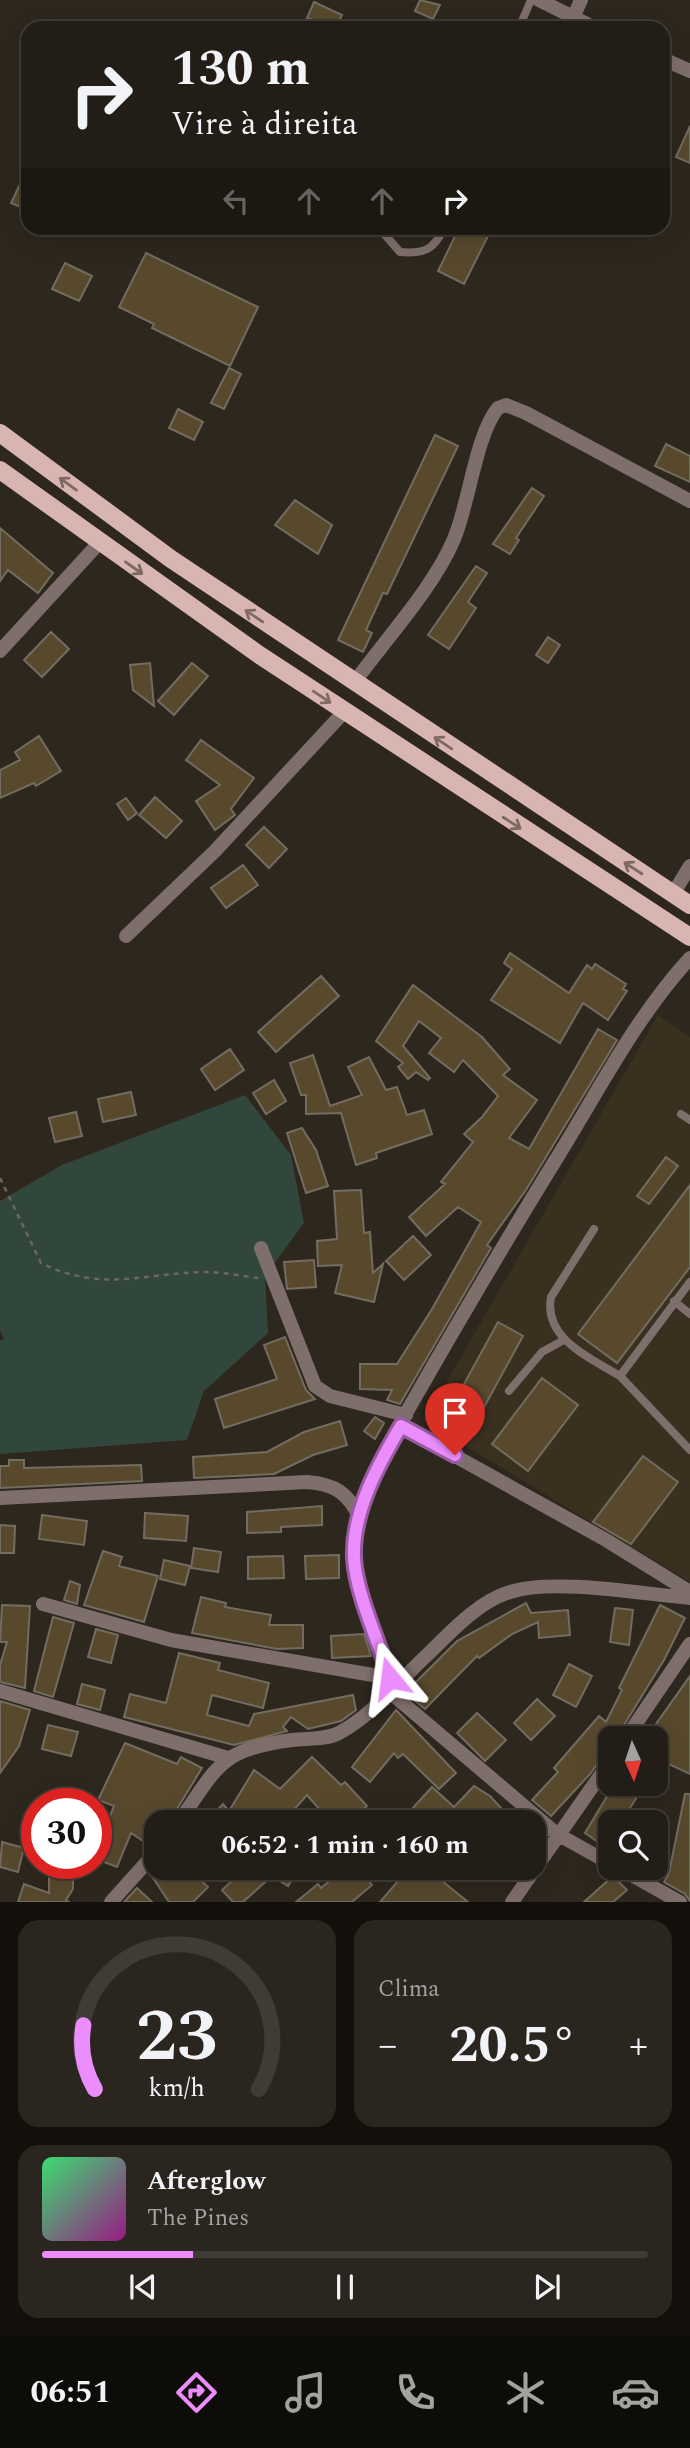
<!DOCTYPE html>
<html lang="pt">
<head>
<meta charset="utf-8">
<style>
	body { margin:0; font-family:Spectral,serif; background:#2a261f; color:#f1f3f6; height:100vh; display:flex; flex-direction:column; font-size:26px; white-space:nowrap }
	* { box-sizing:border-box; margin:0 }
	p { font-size:23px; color:#a2a2a1 }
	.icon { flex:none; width:38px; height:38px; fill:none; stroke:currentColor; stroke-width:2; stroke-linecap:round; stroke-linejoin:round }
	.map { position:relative; height:1902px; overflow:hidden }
	.side { display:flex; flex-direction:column; gap:18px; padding:18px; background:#13100c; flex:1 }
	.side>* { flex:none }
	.hud { position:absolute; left:21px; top:21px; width:649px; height:214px; border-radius:21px; box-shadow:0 7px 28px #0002,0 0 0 2px #3f3b35; background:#221d16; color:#f1f3f6; overflow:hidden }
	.needle { width:46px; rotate:177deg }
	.controls { position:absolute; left:598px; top:1726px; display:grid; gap:14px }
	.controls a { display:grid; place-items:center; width:70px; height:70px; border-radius:14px; background:#221d16; box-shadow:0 7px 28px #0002,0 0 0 2px #3f3b35; font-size:35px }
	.speed { position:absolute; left:21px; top:1788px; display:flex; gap:14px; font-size:35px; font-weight:700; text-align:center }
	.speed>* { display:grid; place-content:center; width:91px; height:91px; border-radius:50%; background:#221d16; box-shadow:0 7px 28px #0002,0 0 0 2px #3f3b35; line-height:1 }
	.speed .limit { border:10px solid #d22; background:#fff; color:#111 }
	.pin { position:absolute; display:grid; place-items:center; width:60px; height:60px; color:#fff; margin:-72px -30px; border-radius:50% 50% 50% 0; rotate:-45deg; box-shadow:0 0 7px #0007 }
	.pin .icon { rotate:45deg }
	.me { position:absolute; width:77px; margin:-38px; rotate:344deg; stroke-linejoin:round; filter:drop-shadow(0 0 5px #0008) }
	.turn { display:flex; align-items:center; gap:24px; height:147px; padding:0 35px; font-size:32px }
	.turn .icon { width:91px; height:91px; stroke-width:2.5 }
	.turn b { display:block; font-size:49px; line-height:60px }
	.lanes { display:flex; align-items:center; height:66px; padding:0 35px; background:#0003; justify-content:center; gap:35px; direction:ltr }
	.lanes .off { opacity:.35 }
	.big { font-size:52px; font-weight:700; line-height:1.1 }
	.side .tile { flex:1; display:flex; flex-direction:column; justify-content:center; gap:10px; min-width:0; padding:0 24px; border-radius:21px; background:#2a261f }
	.side .dial { align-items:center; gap:0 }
	.dial svg { height:182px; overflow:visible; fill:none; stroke:#3f3b35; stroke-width:7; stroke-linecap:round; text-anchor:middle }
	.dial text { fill:#f1f3f6; stroke:none }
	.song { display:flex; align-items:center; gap:21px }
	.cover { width:84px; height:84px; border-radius:10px; background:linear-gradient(135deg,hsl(140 70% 55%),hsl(310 70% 35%)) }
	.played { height:7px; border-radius:4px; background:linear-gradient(90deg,#eb8dfc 25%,#3f3b35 25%) }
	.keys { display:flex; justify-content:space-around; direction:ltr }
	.heat { display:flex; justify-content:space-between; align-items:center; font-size:38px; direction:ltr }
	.side .tiles { flex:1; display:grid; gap:18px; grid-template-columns:1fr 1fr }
	.tile:last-child { grid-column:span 2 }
	.trip { position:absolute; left:144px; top:1810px; width:402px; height:70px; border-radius:21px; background:#221d16; box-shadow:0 7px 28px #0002,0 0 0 2px #3f3b35; font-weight:700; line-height:70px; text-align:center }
	.menu { display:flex; height:112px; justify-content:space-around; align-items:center; background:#0e0c09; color:#a2a2a1 }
	.menu .icon { width:49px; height:49px }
	.menu .current { color:#eb8dfc }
	.menu b { font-size:32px; color:#f1f3f6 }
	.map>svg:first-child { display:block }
</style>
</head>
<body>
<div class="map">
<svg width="690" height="1902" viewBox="0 0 690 1902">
	<rect width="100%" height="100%" fill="#2d271d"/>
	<path fill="#393020" d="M658 1015 690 1037V1582L424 1421Z"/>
	<path fill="#32473c" d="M245 1095 291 1155 304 1223 265 1276 268 1333 204 1391 187 1440 0 1454V1341L4 1339 0 1331V1201L62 1165Z"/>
	<path fill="#58492d" stroke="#736c61" stroke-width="2" d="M420 0 440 5 433 19 415 11Z
		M314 2 342 15 336 28 307 18Z
		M690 126V163L676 157Z
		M19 186 28 190V210L11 203Z
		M459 228H492L464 284 438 271Z
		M146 253 258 307 230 366 152 328 154 324 119 307Z
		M65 263 92 276 79 301 52 289Z
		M229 368 241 374 224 409 211 403Z
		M178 409 203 422 194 440 169 428Z
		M435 435 458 446 387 594 383 593 366 630 372 633 363 652 338 640Z
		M666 444 690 456V482L655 466Z
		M532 488 544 496 516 538 519 540 510 554 493 544Z
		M295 500 332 525 318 554 275 525Z
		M0 528 53 573 38 593 8 570 0 581Z
		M476 566 487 573 468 602 476 608 449 649 428 635Z
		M51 632 69 649 42 677 24 660Z
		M548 637 560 645 548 663 536 655Z
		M150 663 154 706 133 690 130 665Z
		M192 663 208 676 174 715 158 701Z
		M39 736 61 771 36 786 34 783 0 798V770L20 760 15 752Z
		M201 740 254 778 231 809 235 815 215 830 196 801 220 785 186 760Z
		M155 797 182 821 166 838 139 815Z
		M126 798 137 813 128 820 117 804Z
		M264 827 287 849 269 868 246 845Z
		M243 865 258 885 226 908 211 888Z
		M510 953 569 993 587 965 592 969 595 964 626 984 623 989 627 991 608 1020 583 1003 560 1043 491 1000 512 969 504 963Z
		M321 976 339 996 276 1052 258 1032Z
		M413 985 482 1037 510 1069 503 1075 537 1100 509 1138 529 1149 598 1029 617 1040 526 1190 487 1245 491 1248 400 1404 387 1400 392 1390 360 1389V1364H397L432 1309 481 1222 458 1207 426 1236 409 1217 445 1184 441 1182 473 1142 464 1134 482 1117 498 1096 463 1060 454 1072 429 1053 441 1038 419 1021 403 1046 430 1078 428 1080 416 1072 408 1079 398 1067 403 1063 376 1041Z
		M230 1049 244 1070 215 1090 201 1069Z
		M313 1055 330 1106 362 1095 348 1067 369 1057 386 1090 397 1087 407 1115 424 1110 432 1134 376 1153 377 1158 356 1165 341 1113 306 1114V1095H301L290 1063Z
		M274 1080 286 1101 266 1114 253 1093Z
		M131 1092 136 1115 103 1122 98 1099Z
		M76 1112 82 1136 55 1142 49 1118Z
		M302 1128 316 1150 328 1186 306 1193 287 1133Z
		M666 1157 678 1166 649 1204 637 1196Z
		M690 1185V1267L617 1363 578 1334Z
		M361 1190 364 1233 370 1232 373 1273 383 1264 374 1302 335 1293 342 1265 318 1266 317 1241 337 1239 334 1191Z
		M413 1236 431 1255 404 1280 386 1261Z
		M314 1260 316 1287 287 1289 284 1262Z
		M498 1322 523 1336 466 1440 441 1426Z
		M285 1337 306 1390 315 1399 224 1428 215 1399 277 1379 264 1345Z
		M542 1378 578 1405 528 1471 492 1444Z
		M375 1417 384 1423 375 1439 364 1431Z
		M340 1421 347 1445 313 1455 274 1474 194 1478 193 1457 267 1452 304 1432Z
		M643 1456 678 1482 631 1544 593 1522Z
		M9 1460H24V1468L141 1465 142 1481 0 1488V1466H9Z
		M322 1506V1525L281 1527V1532L247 1533V1512Z
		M145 1513 188 1516 186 1541 144 1538Z
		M42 1515 87 1521 84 1545 39 1539Z
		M0 1525 15 1526 14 1553H0Z
		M194 1548 221 1552 218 1572 191 1568Z
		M103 1551 122 1557 119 1566 158 1576 144 1622 84 1605Z
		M339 1555V1578L306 1579 305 1556Z
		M283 1556 284 1578 248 1579V1557Z
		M164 1560 190 1566 185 1585 160 1579Z
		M70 1581 80 1585 77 1604 64 1600Z
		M201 1597 226 1603 225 1607 271 1615 269 1625H303V1648L277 1649 192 1633Z
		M526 1603 531 1613 568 1610 570 1635 539 1638 538 1622 512 1634 479 1658 477 1656 425 1709 405 1693 457 1641Z
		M2 1605 30 1606 25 1688 0 1682V1665L7 1642H0Z
		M660 1605 685 1618 664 1660 616 1738H611V1745L590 1774 551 1816 532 1800 558 1772 554 1768 599 1716 606 1722 622 1690 619 1688Z
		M615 1608 633 1610 629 1645 610 1642Z
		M53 1617 74 1623 53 1697 34 1691Z
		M96 1629 118 1635 111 1663 88 1657Z
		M364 1634 371 1656 332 1658 331 1636Z
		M179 1653 220 1663 218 1670 269 1683 263 1708 212 1695 207 1715 249 1726 254 1714 353 1695 356 1710 341 1721 308 1729 291 1717 283 1727 287 1731 234 1745 124 1717 130 1694 166 1703Z
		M569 1664 592 1676 576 1707 553 1695Z
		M690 1676V1774L669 1764 656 1783V1738H646Z
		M82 1684 105 1690 100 1710 77 1704Z
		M537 1699 555 1716 531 1740 514 1723Z
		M0 1701 30 1710 19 1746 0 1773Z
		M396 1710 456 1773 439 1789 403 1754 398 1758 394 1753 370 1782 352 1767Z
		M477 1713 506 1740 485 1761 457 1733Z
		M48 1725 78 1732 71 1756 42 1749Z
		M125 1743 177 1764 181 1757 202 1768 169 1822H156V1843L149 1845 131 1833 117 1867 96 1859V1849L114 1806 98 1800Z
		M312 1757 341 1785 345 1782 367 1806 349 1822H310L321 1811 307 1795 283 1822H265L250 1810 241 1822H206L223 1804 229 1811 254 1770 280 1789Z
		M615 1783H646L621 1822H611V1835L605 1847 585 1833Z
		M474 1786 490 1796 514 1822H465L459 1816 453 1822H400L432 1787 454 1807Z
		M685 1794H690V1901L685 1894 664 1882 669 1873Z
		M2 1842 24 1848 18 1872 0 1867Z
		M49 1864H73V1889L66 1900 69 1902H18L24 1884 49 1893Z
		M162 1867H187L208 1887 193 1902H169L151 1875Z
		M224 1867H250L246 1872 252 1877 260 1869 258 1867H300L288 1886 272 1876 243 1902H233L222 1890 235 1878Z
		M346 1867H357L372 1885 352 1902H296L318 1884 321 1888Z
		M410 1867H453L441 1880 468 1902H380Z
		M613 1876 627 1890 613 1902H584Z
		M137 1888 152 1902H124Z"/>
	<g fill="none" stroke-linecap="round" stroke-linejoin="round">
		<path stroke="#6c675f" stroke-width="2.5" stroke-dasharray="5 5" stroke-linecap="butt" d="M0 1178 41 1263C102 1293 143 1273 205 1272 222 1272 241 1276 258 1278"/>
		<path stroke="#7f6f6c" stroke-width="8" d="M392 28H409
			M519 28 531 0
			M379 228 400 252C424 254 434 250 444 228
			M681 1114 690 1120
			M594 1229 551 1297C543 1339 591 1358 620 1376
			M690 1282 620 1376 690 1450
			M674 1301 690 1314
			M509 1391 542 1352 562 1341"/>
		<path stroke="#7f6f6c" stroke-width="14" d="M539 0 595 28
			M573 18 581 0
			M663 59 690 71
			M0 651 99 543
			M354 683C385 640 434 587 454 539 469 504 476 434 498 408L506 405 526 413 690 501
			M673 894 690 866
			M126 936 215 851 344 712
			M261 1248 315 1386 330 1396 406 1415
			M401 1426 606 1540 690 1592
			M0 1498 307 1482C335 1484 348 1493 360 1518
			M43 1604 171 1640 390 1678
			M0 1691 228 1758
			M626 1738 690 1644
			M179 1822C217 1767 220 1749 292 1740 307 1738 326 1740 339 1733 375 1713 397 1683 426 1656 450 1633 477 1602 510 1592 554 1578 642 1594 690 1598
			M611 1864 557 1834 392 1694 390 1678C379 1641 351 1583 355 1545 362 1480 402 1422 433 1366 473 1297 513 1229 555 1161 598 1092 635 1018 690 958
			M617 1867 680 1902
			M111 1902 156 1852
			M512 1902 611 1760"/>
		<path stroke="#d8b5b1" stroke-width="18" d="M0 433 171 559 690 905
			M0 470 258 654 690 937"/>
	</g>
	<defs><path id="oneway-shaft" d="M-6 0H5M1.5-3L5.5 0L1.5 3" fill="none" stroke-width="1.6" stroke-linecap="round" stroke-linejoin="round" transform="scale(1.75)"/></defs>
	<g stroke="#7e6a62">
		<use href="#oneway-shaft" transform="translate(68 484) rotate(-144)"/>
		<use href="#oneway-shaft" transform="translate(134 568) rotate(35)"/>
		<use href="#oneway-shaft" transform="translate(254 616) rotate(-146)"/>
		<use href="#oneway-shaft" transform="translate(322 697) rotate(34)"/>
		<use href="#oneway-shaft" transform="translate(443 743) rotate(-146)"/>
		<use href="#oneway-shaft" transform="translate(512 823) rotate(33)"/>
		<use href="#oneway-shaft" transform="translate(633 868) rotate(-147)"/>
	</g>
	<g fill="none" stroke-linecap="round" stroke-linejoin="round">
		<defs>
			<path id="route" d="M390 1678C379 1642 356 1594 354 1558 352 1512 378 1465 401 1426L455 1455"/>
		</defs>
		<use href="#route" stroke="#995ca4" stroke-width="18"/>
		<use href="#route" stroke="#eb8dfc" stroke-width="12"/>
	</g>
</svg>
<div class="controls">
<a><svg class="needle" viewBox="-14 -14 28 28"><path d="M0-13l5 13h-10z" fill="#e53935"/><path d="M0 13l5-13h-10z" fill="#a2a2a1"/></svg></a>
<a><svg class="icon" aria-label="search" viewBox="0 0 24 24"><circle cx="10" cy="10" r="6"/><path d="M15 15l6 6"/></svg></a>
</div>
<div class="speed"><div class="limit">30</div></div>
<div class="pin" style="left:455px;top:1455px;background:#d93025"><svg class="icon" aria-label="arrive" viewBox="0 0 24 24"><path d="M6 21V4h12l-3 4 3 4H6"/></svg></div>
<svg class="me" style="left:390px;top:1678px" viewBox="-20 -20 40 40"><path d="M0-17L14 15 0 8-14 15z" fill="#eb8dfc" stroke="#fff" stroke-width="4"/></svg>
<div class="trip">06:52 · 1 min · 160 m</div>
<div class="hud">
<div class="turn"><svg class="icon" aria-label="right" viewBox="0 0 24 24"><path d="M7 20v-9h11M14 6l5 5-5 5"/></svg><div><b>130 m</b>Vire à direita</div></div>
<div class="lanes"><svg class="icon off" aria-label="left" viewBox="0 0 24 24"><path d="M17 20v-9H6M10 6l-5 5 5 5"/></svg><svg class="icon off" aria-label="ahead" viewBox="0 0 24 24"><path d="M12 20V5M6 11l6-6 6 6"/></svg><svg class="icon off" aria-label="ahead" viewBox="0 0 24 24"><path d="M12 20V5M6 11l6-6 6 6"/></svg><svg class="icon" aria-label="right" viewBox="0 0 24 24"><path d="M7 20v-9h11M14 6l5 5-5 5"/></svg></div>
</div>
</div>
<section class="side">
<div class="tiles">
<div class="tile dial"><svg viewBox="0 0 100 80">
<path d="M14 69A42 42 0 1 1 86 69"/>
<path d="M14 69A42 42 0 0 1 9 41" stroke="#eb8dfc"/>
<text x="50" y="56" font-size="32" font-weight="700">23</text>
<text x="50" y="72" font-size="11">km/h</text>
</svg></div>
<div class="tile"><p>Clima</p>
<div class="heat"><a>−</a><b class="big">20.5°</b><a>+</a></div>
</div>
<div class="tile">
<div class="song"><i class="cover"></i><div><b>Afterglow</b><p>The Pines</p></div></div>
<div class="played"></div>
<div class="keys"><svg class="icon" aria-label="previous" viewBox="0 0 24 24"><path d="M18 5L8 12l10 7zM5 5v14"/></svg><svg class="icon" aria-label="pause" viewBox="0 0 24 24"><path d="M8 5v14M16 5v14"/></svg><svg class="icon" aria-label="next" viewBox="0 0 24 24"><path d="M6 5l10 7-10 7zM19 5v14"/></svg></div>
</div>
</div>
</section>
<nav class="menu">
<b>06:51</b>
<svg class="icon current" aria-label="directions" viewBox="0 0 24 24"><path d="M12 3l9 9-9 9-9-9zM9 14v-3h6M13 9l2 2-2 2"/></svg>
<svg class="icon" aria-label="music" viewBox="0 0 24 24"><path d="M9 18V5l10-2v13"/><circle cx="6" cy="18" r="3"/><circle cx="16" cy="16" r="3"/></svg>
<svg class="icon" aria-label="phone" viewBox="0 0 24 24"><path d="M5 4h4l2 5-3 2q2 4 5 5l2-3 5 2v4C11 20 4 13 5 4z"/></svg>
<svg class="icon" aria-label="climate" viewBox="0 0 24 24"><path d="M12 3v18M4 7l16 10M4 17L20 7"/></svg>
<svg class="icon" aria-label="car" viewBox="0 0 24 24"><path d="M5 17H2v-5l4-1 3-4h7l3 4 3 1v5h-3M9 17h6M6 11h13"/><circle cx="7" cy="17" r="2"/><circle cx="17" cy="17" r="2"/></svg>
</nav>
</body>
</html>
